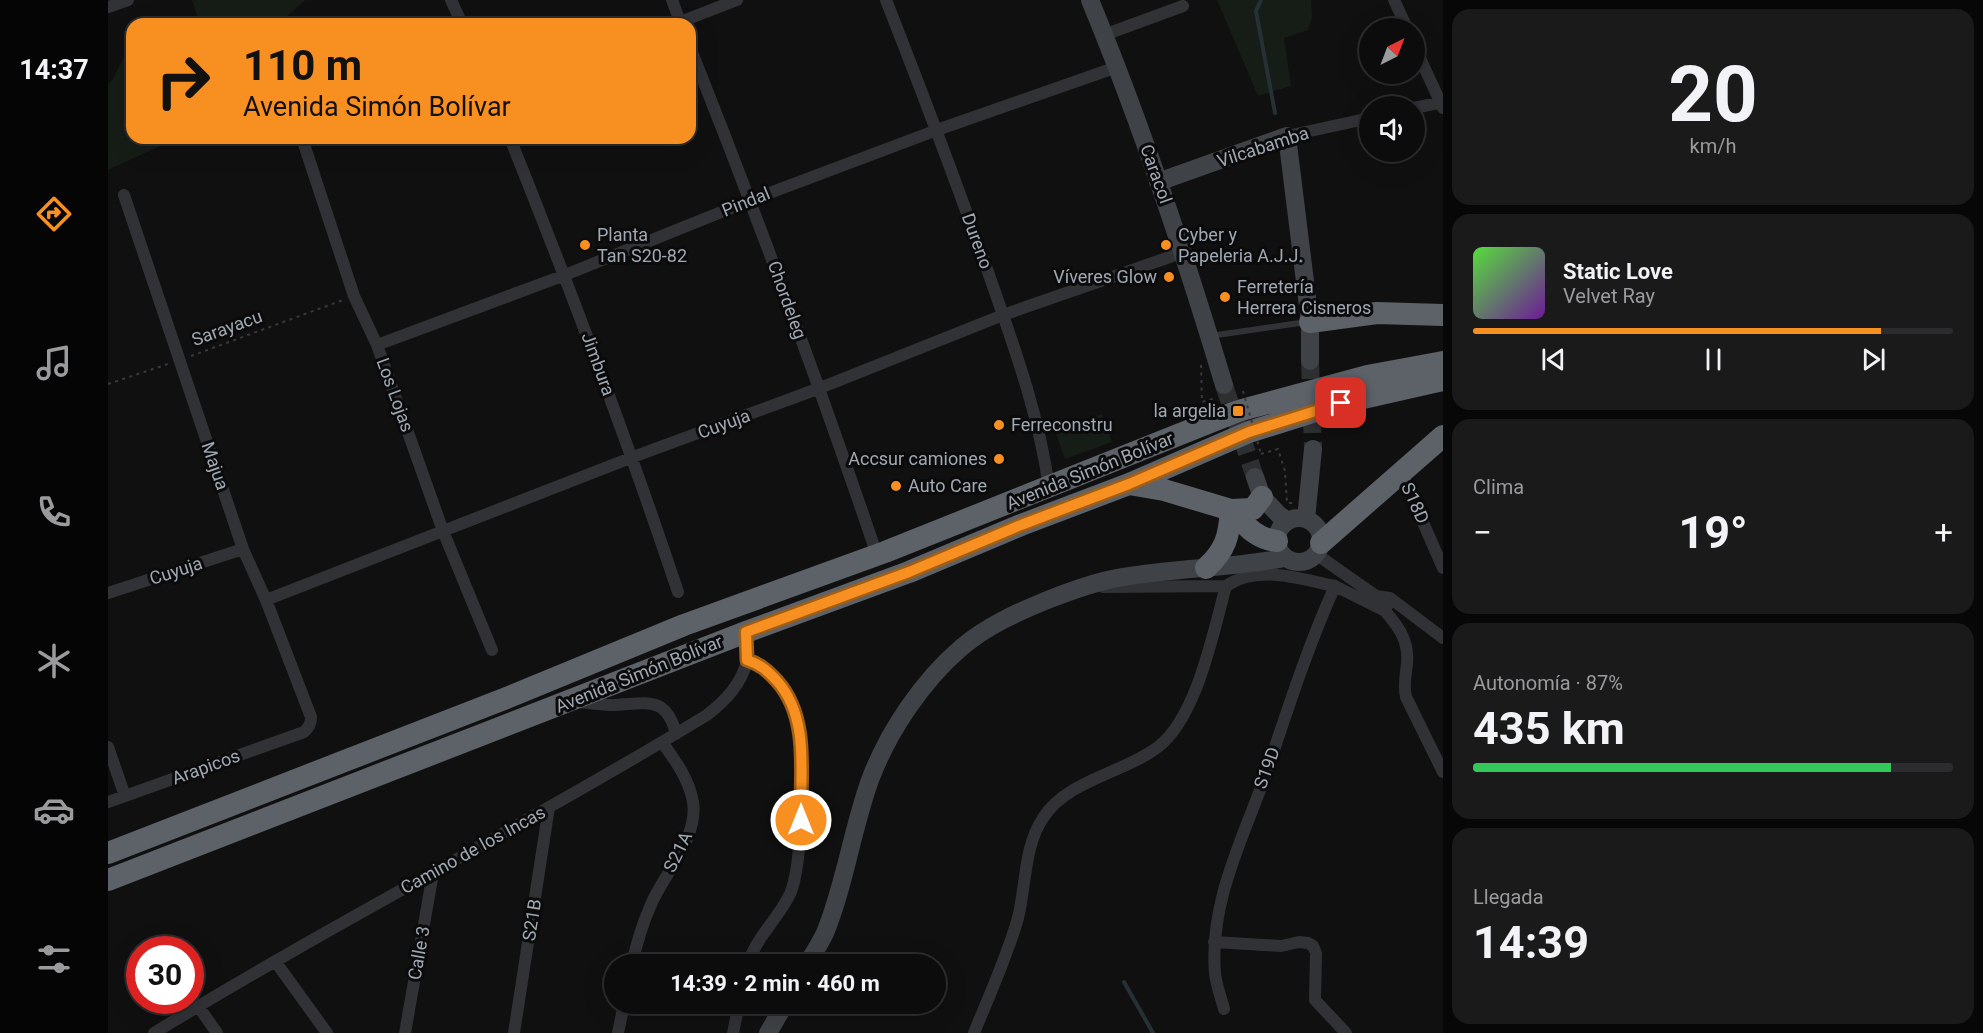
<!DOCTYPE html>
<html lang="es">
<head>
<meta charset="utf-8">
<style>
	body { margin:0; font-family:Roboto,sans-serif; background:#1a1a1b; color:#f1f3f6; height:100vh; display:flex; flex-direction:column; font-size:22px; white-space:nowrap }
	* { box-sizing:border-box; margin:0 }
	p { font-size:20px; color:#9a9b9d }
	.icon { flex:none; width:33px; height:33px; fill:none; stroke:currentColor; stroke-width:2; stroke-linecap:round; stroke-linejoin:round }
	.map { position:relative; flex:1; overflow:hidden }
	.drawer { display:flex; flex-direction:column; gap:9px; padding:9px; background:#070707; width:540px }
	.drawer>* { flex:none }
	.banner { position:absolute; left:18px; top:18px; width:570px; height:126px; border-radius:18px; box-shadow:0 6px 24px #0002,0 0 0 2px #2c2c2e; background:#f89021; color:#111; overflow:hidden }
	.needle { width:39px; rotate:42deg }
	.buttons { position:absolute; left:1251px; top:18px; display:grid; gap:12px }
	.buttons a { display:grid; place-items:center; width:66px; height:66px; border-radius:50%; background:#0c0c0d; box-shadow:0 6px 24px #0002,0 0 0 2px #2c2c2e; font-size:30px }
	.speed { position:absolute; left:18px; top:936px; display:flex; gap:12px; font-size:30px; font-weight:700; text-align:center }
	.speed>* { display:grid; place-content:center; width:78px; height:78px; border-radius:50%; background:#0c0c0d; box-shadow:0 6px 24px #0002,0 0 0 2px #2c2c2e; line-height:1 }
	.speed .limit { border:9px solid #d22; background:#fff; color:#111 }
	.pin { position:absolute; display:grid; place-items:center; width:51px; height:51px; color:#fff; margin:-26px; border-radius:12px; box-shadow:0 3px 9px #0006 }
	.me { position:absolute; width:66px; margin:-33px; rotate:0deg; stroke-linejoin:round; filter:drop-shadow(0 0 4px #0008) }
	.turn { display:flex; align-items:center; gap:21px; height:126px; padding:0 18px; font-size:27px }
	.turn .icon { width:78px; height:78px; stroke-width:2.5 }
	.turn b { display:block; font-size:42px; line-height:51px }
	.big { font-size:45px; font-weight:700; line-height:1.1 }
	.drawer .tile { flex:1; display:flex; flex-direction:column; justify-content:center; gap:9px; min-width:0; padding:0 21px; border-radius:18px; background:#1a1a1b }
	.drawer .dial { align-items:center; gap:0 }
	.dial b { font-size:78px; line-height:1 }
	.song { display:flex; align-items:center; gap:18px }
	.cover { width:72px; height:72px; border-radius:9px; background:linear-gradient(135deg,hsl(110 70% 55%),hsl(280 70% 35%)) }
	.played { height:6px; border-radius:3px; background:linear-gradient(90deg,#f89021 85%,#2c2c2e 85%) }
	.keys { display:flex; justify-content:space-around; direction:ltr }
	.heat { display:flex; justify-content:space-between; align-items:center; font-size:33px; direction:ltr }
	.charge { height:9px; border-radius:4px; background:linear-gradient(90deg,#34c759 87%,#2c2c2e 0) }
	.trip { position:absolute; left:496px; top:954px; width:342px; height:60px; border-radius:30px; background:#0c0c0d; box-shadow:0 6px 24px #0002,0 0 0 2px #2c2c2e; font-weight:700; line-height:60px; text-align:center }
	main { display:flex; flex:1; min-height:0 }
	.menu { display:flex; flex-direction:column; width:108px; justify-content:space-around; align-items:center; background:#050505; color:#9a9b9d }
	.menu .icon { width:42px; height:42px }
	.menu .on { color:#f89021 }
	.menu b { font-size:27px; color:#f1f3f6 }
	.map>svg:first-child { display:block }
</style>
</head>
<body>
<main>
<nav class="menu">
<b>14:37</b>
<svg class="icon on" aria-label="directions" viewBox="0 0 24 24"><path d="M12 3l9 9-9 9-9-9zM9 14v-3h6M13 9l2 2-2 2"/></svg>
<svg class="icon" aria-label="music" viewBox="0 0 24 24"><path d="M9 18V5l10-2v13"/><circle cx="6" cy="18" r="3"/><circle cx="16" cy="16" r="3"/></svg>
<svg class="icon" aria-label="phone" viewBox="0 0 24 24"><path d="M5 4h4l2 5-3 2q2 4 5 5l2-3 5 2v4C11 20 4 13 5 4z"/></svg>
<svg class="icon" aria-label="climate" viewBox="0 0 24 24"><path d="M12 3v18M4 7l16 10M4 17L20 7"/></svg>
<svg class="icon" aria-label="car" viewBox="0 0 24 24"><path d="M5 17H2v-5l4-1 3-4h7l3 4 3 1v5h-3M9 17h6M6 11h13"/><circle cx="7" cy="17" r="2"/><circle cx="17" cy="17" r="2"/></svg>
<svg class="icon" aria-label="filters" viewBox="0 0 24 24"><path d="M4 7h16M4 17h16"/><circle cx="9" cy="7" r="2"/><circle cx="15" cy="17" r="2"/></svg>
</nav>
<div class="map">
<svg width="1335" height="1033" viewBox="0 0 1335 1033">
	<rect width="100%" height="100%" fill="#101011"/>
	<path fill="#161c16" d="M84 0H197L171 24H88L91 21Z
		M1109 0H1203L1204 18 1200 30 1176 38 1183 86 1150 96Z
		M24 55V138H70L0 170V83L3 82 16 57Z
		M994 414 1004 442 957 459 947 431Z"/>
	<g fill="none" stroke-linecap="round" stroke-linejoin="round">
		<path stroke="#263135" stroke-width="4" d="M1153 0 1148 11 1167 113
			M1016 982 1045 1033"/>
		<path stroke="#2d2f31" stroke-width="18" stroke-dasharray="18 9" stroke-linecap="butt" d="M1202 361 1205 449
			M1116 385 1147 477"/>
		<path stroke="#373a3d" stroke-width="2" stroke-dasharray="3 4.5" stroke-linecap="butt" d="M83 356 235 300
			M1093 365 1094 402 1108 398
			M0 384 60 364
			M1153 454 1170 449 1177 471 1179 503H1185"/>
		<path stroke="#313236" stroke-width="6" d="M1102 336 1199 322"/>
		<path stroke="#313236" stroke-width="12" d="M343 0 354 24
			M564 0 573 24
			M778 0C813 89 847 179 879 269 904 341 931 413 941 488
			M1286 0 1299 28
			M0 7 20 0
			M572 22 629 0
			M996 35 1075 6
			M1306 45 1335 108
			M582 47C649 215 711 384 769 555
			M1306 108 1335 102
			M1179 136 1262 118
			M194 138 246 296 269 345 335 531 384 650
			M402 138C462 288 519 439 570 592
			M269 345 457 275 643 200 829 130 1009 67
			M1293 472 1335 568
			M1208 554 1268 596 1282 598 1335 638
			M995 587 1118 586
			M0 593 135 549
			M1282 598 1277 611C1291 627 1301 641 1299 663 1298 675 1295 685 1298 697L1335 772
			M158 600 525 457 712 388 895 315 1076 252
			M639 660C659 667 679 687 686 707 698 739 696 863 682 894 670 919 648 937 640 964
			M471 702C482 703 493 705 504 705 537 704 558 694 568 734
			M0 747 17 796
			M0 802 196 732C201 727 203 724 203 717L158 600 135 549 16 195
			M1106 942 1173 946 1191 942 1200 943 1205 946 1208 953 1207 1000 1238 1033
			M167 961 219 1033
			M524 964C528 946 534 925 542 907 554 876 591 838 585 802 581 779 567 760 554 742
			M90 1006 109 1033
			M1116 1009C1113 997 1108 985 1107 973 1101 901 1136 837 1159 771 1180 708 1200 646 1227 586L1277 611
			M46 1033C227 922 417 826 599 715 617 701 633 685 639 661 641 652 638 641 638 632
			M297 1033 325 873
			M406 1033 441 807
			M510 1033 516 1004
			M625 1033 631 1004
			M866 1033C881 996 899 957 910 918 918 886 916 846 935 818 959 780 1016 773 1050 747 1089 717 1105 633 1118 586 1150 564 1192 579 1227 586"/>
		<path stroke="#3f4246" stroke-width="18" d="M982 0C1034 126 1077 255 1116 385
			M1050 182 1179 136 1202 322V361
			M1147 477 1154 497 1171 515 1180 521
			M1169 540a22 22 0 1 1 44 0a22 22 0 1 1-44 0Z
			M1198 519 1205 449
			M699 964C705 954 712 944 717 933 737 884 744 830 762 780 780 732 814 681 854 647 879 626 908 613 937 601 962 591 989 581 1015 577 1069 568 1124 568 1177 558
			M660 1033 677 1004"/>
		<path stroke="#5d6168" stroke-width="22" d="M1202 322 1269 313 1335 315
			M1021 484 1056 490 1123 510 1145 509 1154 497
			M1123 510C1137 525 1148 539 1169 541
			M1213 543 1335 436
			M1098 568C1118 550 1121 536 1123 510
			M0 853 396 699 576 625 777 552 1130 411 1259 376 1335 362
			M0 880 638 632 801 572 913 525 1021 484 1141 432 1233 403 1335 380"/>
		<path stroke="#373a3d" stroke-width="2" stroke-dasharray="3 4.5" stroke-linecap="butt" d="M1135 391 1153 454"/>
	</g>
	<g fill="none" stroke-linecap="round" stroke-linejoin="round">
		<defs>
			<path id="route" d="M693 820C692 774 702 718 669 681 660 671 652 664 639 660L638 632 801 572 913 525 1021 484 1141 432 1233 403"/>
		</defs>
		<use href="#route" stroke="#a15e15" stroke-width="15"/>
		<use href="#route" stroke="#f89021" stroke-width="10"/>
	</g>
	<g fill="#f89021" stroke="#0b0b0c" stroke-width="2">
		<circle cx="477" cy="245" r="6"/>
		<circle cx="1058" cy="245" r="6"/>
		<circle cx="1061" cy="277" r="6"/>
		<circle cx="1117" cy="297" r="6"/>
		<rect x="1124" y="405" width="12" height="12" rx="3"/>
		<circle cx="891" cy="425" r="6"/>
		<circle cx="891" cy="459" r="6"/>
		<circle cx="788" cy="486" r="6"/>
	</g>
	<g text-anchor="middle" stroke-width="6" stroke-linejoin="round" paint-order="stroke">
		<g font-size="18" fill="#a0a9b3" stroke="#0b0b0c">
			<text transform="translate(1155 147) rotate(-18)" y="6">Vilcabamba</text>
			<text transform="translate(1048 174) rotate(70)" y="6">Caracol</text>
			<text transform="translate(638 202) rotate(-22)" y="6">Pindal</text>
			<text transform="translate(869 241) rotate(70)" y="6">Dureno</text>
			<text transform="translate(679 300) rotate(70)" y="6">Chordeleg</text>
			<text transform="translate(119 328) rotate(-20)" y="6">Sarayacu</text>
			<text transform="translate(490 364) rotate(70)" y="6">Jimbura</text>
			<text transform="translate(287 395) rotate(70)" y="6">Los Lojas</text>
			<text transform="translate(616 424) rotate(-20)" y="6">Cuyuja</text>
			<text transform="translate(107 466) rotate(71)" y="6">Majua</text>
			<text transform="translate(982 471) rotate(-22)" y="6">Avenida Simón Bolívar</text>
			<text transform="translate(1307 503) rotate(66)" y="6">S18D</text>
			<text transform="translate(68 571) rotate(-18)" y="6">Cuyuja</text>
			<text transform="translate(531 674) rotate(-22)" y="6">Avenida Simón Bolívar</text>
			<text transform="translate(98 767) rotate(-20)" y="6">Arapicos</text>
			<text transform="translate(1159 768) rotate(-70)" y="6">S19D</text>
			<text transform="translate(365 850) rotate(-29)" y="6">Camino de los Incas</text>
			<text transform="translate(570 852) rotate(-64)" y="6">S21A</text>
			<text transform="translate(424 920) rotate(-81)" y="6">S21B</text>
			<text transform="translate(311 953) rotate(-80)" y="6">Calle 3</text>
		</g>
		<g font-size="18" fill="#a0a9b3" stroke="#0b0b0c" text-anchor="start">
			<text x="489" y="241">Planta<tspan x="489" dy="21">Tan S20-82</tspan></text>
			<text x="1070" y="241">Cyber y<tspan x="1070" dy="21">Papeleria A.J.J.</tspan></text>
			<text x="1049" y="283" text-anchor="end">Víveres Glow</text>
			<text x="1129" y="293">Ferretería<tspan x="1129" dy="21">Herrera Cisneros</tspan></text>
			<text x="1118" y="417" text-anchor="end">la argelia</text>
			<text x="903" y="431">Ferreconstru</text>
			<text x="879" y="465" text-anchor="end">Accsur camiones</text>
			<text x="800" y="492">Auto Care</text>
		</g>
	</g>
</svg>
<div class="buttons">
<a><svg class="needle" viewBox="-14 -14 28 28"><path d="M0-13l5 13h-10z" fill="#e53935"/><path d="M0 13l5-13h-10z" fill="#9a9b9d"/></svg></a>
<a><svg class="icon" aria-label="sound" viewBox="0 0 24 24"><path d="M4 9h4l5-4v14l-5-4H4zM17 9q2 3 0 6"/></svg></a>
</div>
<div class="speed"><div class="limit">30</div></div>
<div class="pin" style="left:1233px;top:403px;background:#d93025"><svg class="icon" aria-label="arrive" viewBox="0 0 24 24"><path d="M6 21V4h12l-3 4 3 4H6"/></svg></div>
<svg class="me" style="left:693px;top:820px" viewBox="-20 -20 40 40"><circle r="17" fill="#f89021" stroke="#fff" stroke-width="3"/><path d="M0-11L8 9 0 5-8 9z" fill="#fff"/></svg>
<div class="trip">14:39 · 2 min · 460 m</div>
<div class="banner">
<div class="turn"><svg class="icon" aria-label="right" viewBox="0 0 24 24"><path d="M7 20v-9h11M14 6l5 5-5 5"/></svg><div><b>110 m</b>Avenida Simón Bolívar</div></div>
</div>
</div>
<section class="drawer">
<div class="tile dial"><b>20</b><p>km/h</p></div>
<div class="tile">
<div class="song"><i class="cover"></i><div><b>Static Love</b><p>Velvet Ray</p></div></div>
<div class="played"></div>
<div class="keys"><svg class="icon" aria-label="previous" viewBox="0 0 24 24"><path d="M18 5L8 12l10 7zM5 5v14"/></svg><svg class="icon" aria-label="pause" viewBox="0 0 24 24"><path d="M8 5v14M16 5v14"/></svg><svg class="icon" aria-label="next" viewBox="0 0 24 24"><path d="M6 5l10 7-10 7zM19 5v14"/></svg></div>
</div>
<div class="tile"><p>Clima</p>
<div class="heat"><a>−</a><b class="big">19°</b><a>+</a></div>
</div>
<div class="tile"><p>Autonomía · 87%</p><b class="big">435 km</b><div class="charge"></div></div>
<div class="tile"><p>Llegada</p><b class="big">14:39</b></div>
</section>
</main>
</body>
</html>
